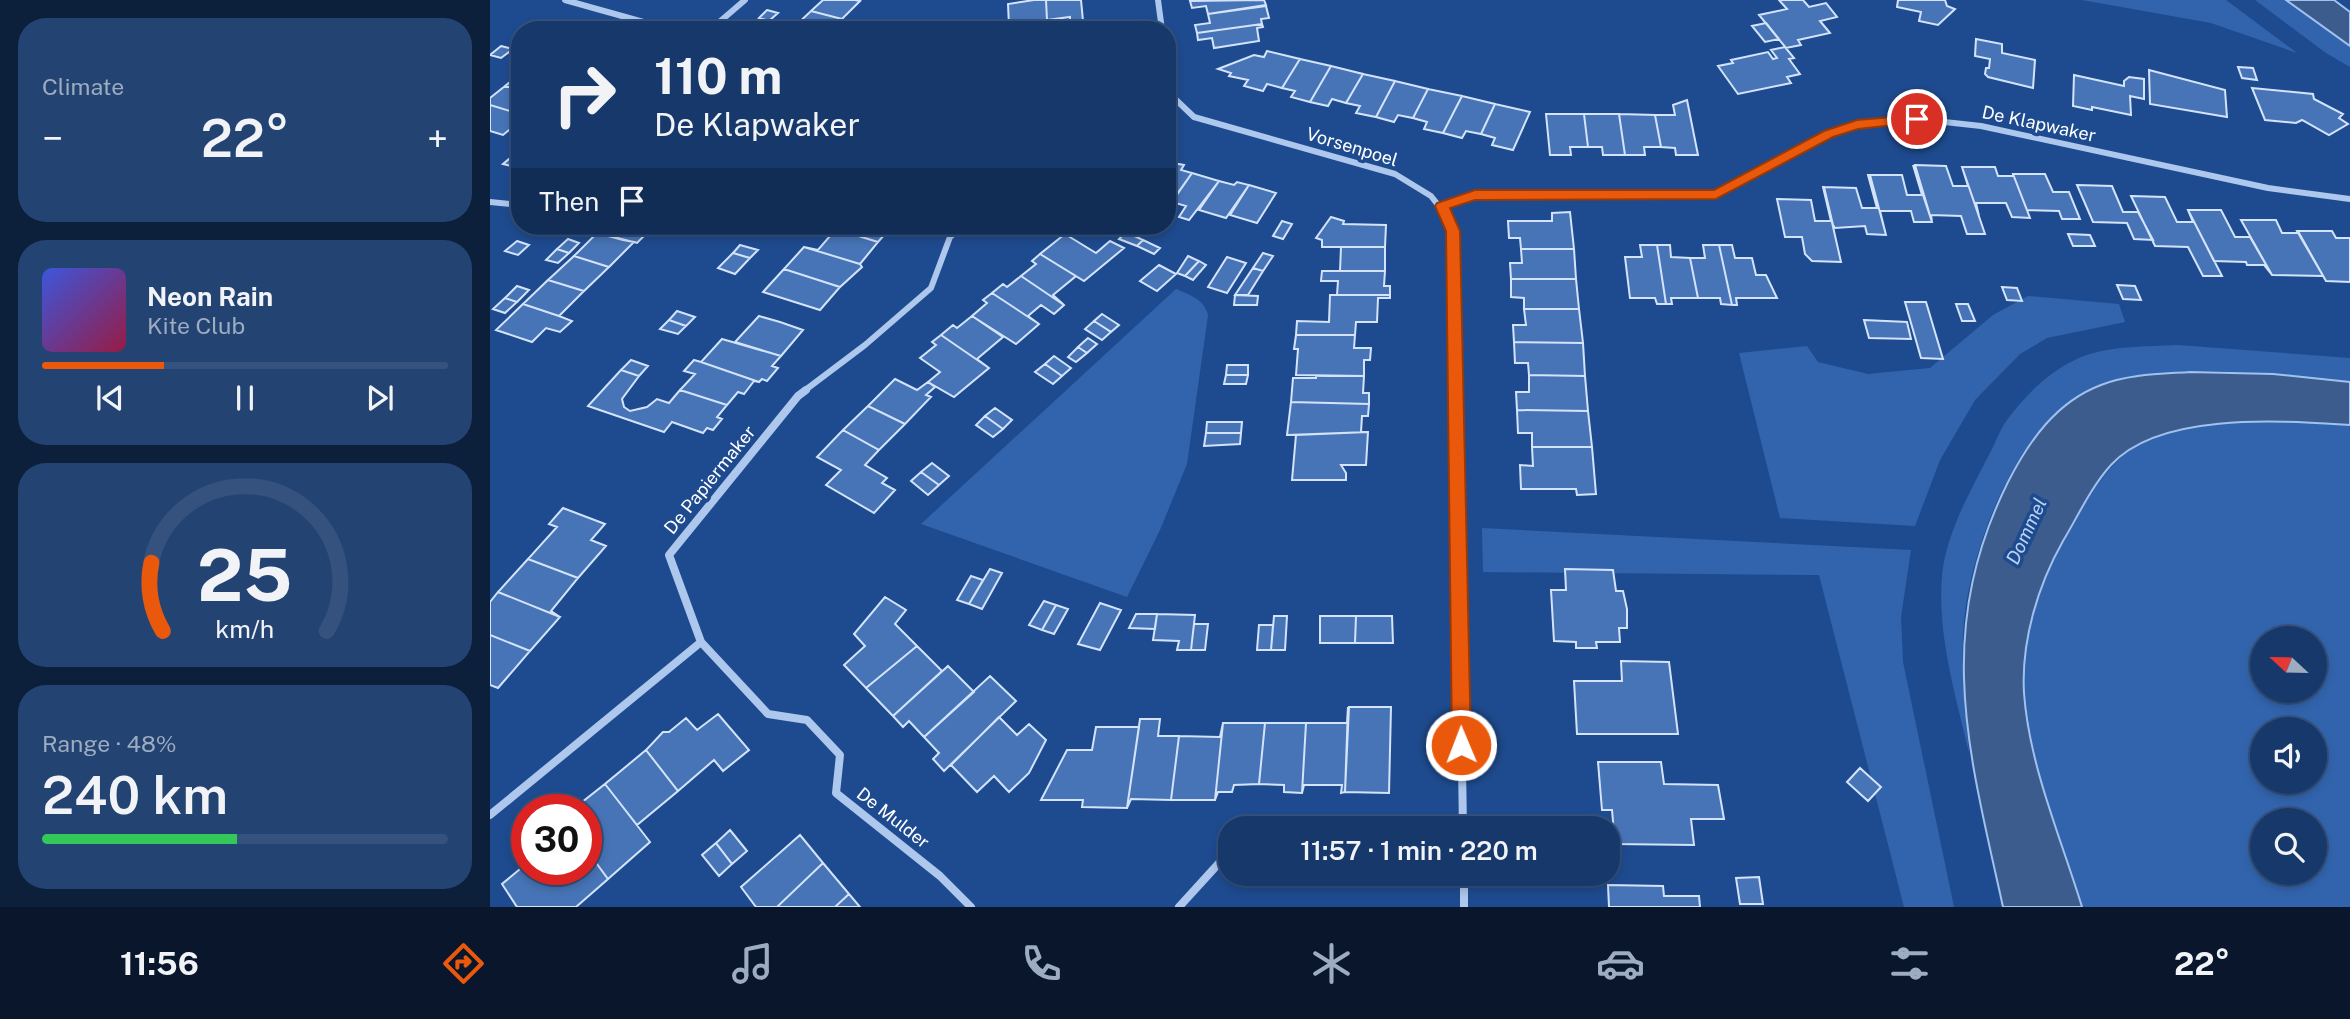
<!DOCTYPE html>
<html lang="en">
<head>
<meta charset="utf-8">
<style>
	body { margin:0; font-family:"Public Sans",sans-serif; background:#234373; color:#f1f3f6; height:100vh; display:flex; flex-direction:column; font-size:26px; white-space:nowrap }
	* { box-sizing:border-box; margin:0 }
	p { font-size:23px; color:#9eacc1 }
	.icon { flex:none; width:38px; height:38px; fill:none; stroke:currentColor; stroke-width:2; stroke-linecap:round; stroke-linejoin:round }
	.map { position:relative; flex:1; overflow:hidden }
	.side { display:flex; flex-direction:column; gap:18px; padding:18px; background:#0c1f3b; width:490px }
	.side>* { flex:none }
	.hud { position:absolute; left:21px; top:21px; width:665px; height:214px; border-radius:28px; box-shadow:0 4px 10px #0003,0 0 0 2px #35527e; background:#16386b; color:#f1f3f6; overflow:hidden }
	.needle { width:46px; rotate:292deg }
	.fabs { position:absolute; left:1760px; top:626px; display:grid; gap:14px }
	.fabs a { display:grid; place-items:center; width:77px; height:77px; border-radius:50%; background:#16386b; box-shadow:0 4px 10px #0003,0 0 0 2px #35527e; font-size:35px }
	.speed { position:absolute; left:21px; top:794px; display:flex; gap:14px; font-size:35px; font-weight:700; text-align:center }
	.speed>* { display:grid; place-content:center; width:91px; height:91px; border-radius:50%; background:#16386b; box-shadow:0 4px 10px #0003,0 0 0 2px #35527e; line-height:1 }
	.speed .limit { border:10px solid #d22; background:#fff; color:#111 }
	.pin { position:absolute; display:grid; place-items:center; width:60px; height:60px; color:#fff; margin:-30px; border:4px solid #fff; border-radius:50%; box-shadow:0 2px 7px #0007 }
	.me { position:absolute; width:77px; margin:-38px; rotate:359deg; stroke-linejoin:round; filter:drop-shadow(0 0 5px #0008) }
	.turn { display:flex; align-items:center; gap:24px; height:147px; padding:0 28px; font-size:32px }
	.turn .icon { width:91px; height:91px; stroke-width:2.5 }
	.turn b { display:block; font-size:49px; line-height:60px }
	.then { display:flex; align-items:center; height:66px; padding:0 28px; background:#0003; gap:14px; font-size:26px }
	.big { font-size:52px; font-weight:600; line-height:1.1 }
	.side .tile { flex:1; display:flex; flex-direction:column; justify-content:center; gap:10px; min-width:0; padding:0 24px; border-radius:28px; background:#234373 }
	.side .dial { align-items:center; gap:0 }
	.dial svg { height:182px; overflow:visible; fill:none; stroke:#35527e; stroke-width:7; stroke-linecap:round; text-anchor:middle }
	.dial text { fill:#f1f3f6; stroke:none }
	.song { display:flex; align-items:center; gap:21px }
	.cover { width:84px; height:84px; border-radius:10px; background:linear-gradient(135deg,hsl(230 70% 55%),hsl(340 70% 35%)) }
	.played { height:7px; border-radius:4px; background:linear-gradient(90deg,#ea580c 30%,#35527e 30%) }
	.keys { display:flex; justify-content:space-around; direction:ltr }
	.heat { display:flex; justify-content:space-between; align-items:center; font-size:38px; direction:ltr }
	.charge { height:10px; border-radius:5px; background:linear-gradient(90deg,#34c759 48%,#35527e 0) }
	.trip { position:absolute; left:728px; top:816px; width:402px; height:70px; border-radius:28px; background:#16386b; box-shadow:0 4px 10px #0003,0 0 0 2px #35527e; font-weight:600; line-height:70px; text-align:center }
	.tabs { display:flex; height:112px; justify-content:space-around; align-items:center; background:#09162b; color:#9eacc1 }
	.tabs .icon { width:49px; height:49px }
	.tabs .on { color:#ea580c }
	.tabs b { font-size:32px; color:#f1f3f6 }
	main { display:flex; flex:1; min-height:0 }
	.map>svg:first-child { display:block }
</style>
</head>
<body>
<main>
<section class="side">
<div class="tile"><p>Climate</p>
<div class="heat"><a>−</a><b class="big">22°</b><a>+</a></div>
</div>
<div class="tile">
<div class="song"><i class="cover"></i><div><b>Neon Rain</b><p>Kite Club</p></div></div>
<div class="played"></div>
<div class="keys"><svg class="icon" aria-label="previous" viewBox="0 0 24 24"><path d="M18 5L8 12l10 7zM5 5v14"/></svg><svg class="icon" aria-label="pause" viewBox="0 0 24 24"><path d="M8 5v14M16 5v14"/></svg><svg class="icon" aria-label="next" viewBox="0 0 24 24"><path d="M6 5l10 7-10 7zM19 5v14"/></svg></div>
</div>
<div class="tile dial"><svg viewBox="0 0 100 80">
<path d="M14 69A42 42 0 1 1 86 69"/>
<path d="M14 69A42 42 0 0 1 9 39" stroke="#ea580c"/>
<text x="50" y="56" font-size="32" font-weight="700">25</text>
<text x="50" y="72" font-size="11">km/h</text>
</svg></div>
<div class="tile"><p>Range · 48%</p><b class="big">240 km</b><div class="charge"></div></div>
</section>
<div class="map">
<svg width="1860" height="907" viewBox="0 0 1860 907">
	<rect width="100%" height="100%" fill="#1e4b8f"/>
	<path fill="#3264ad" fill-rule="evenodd" d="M1592 0H1736L1807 53 1721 23Z
		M1765 0H1796L1860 46V67L1836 53Z
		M686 289C700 295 714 299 718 315L697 464 670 530 637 597 431 524Z
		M1538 296 1629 304 1635 322 1557 338 1530 354 1485 400 1450 460 1425 526 1290 518 1249 353 1317 346 1328 362 1378 374 1440 368 1503 315Z
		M1688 345 1860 358V382C1787 375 1682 361 1612 384 1531 412 1482 542 1474 621 1470 665 1476 709 1479 753 1466 696 1447 635 1452 576 1456 533 1481 490 1500 453 1506 442 1510 429 1517 420 1535 395 1561 370 1589 358 1619 345 1656 347 1688 345Z
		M1792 421 1860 425V907H1592C1571 840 1539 763 1534 693 1532 657 1542 606 1555 573 1567 543 1615 464 1642 449 1687 423 1742 422 1792 421ZM1773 639H1825V691H1773ZM1773 730H1825V782H1773ZM1773 821H1825V873H1773Z
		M992 528 1421 550 1411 617 1413 662 1464 907H1414L1329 575 993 572Z"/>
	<path fill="#3c5c8e" stroke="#a1c2ef" stroke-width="2" d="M1796 0H1844L1860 12V46Z
		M1700 372 1783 374 1860 382V425C1794 421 1670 411 1621 465 1601 487 1588 516 1573 541 1548 585 1531 641 1534 693 1539 765 1571 838 1592 907H1513C1479 752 1443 633 1518 482 1539 441 1566 402 1611 385 1639 374 1671 374 1700 372Z"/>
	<path fill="#4774b7" stroke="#d3e3f9" stroke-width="2" d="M333 0H365L370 1 352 19 321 11Z
		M544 0H556L557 20 519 26 518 4Z
		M556 0H591L593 21 580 23V17L557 20Z
		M774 0 776 5 718 14 716 6 702 8 700 1Z
		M1289 0H1313L1319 7 1336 3 1347 17 1330 21 1340 33 1308 40 1311 45 1296 48 1269 15 1297 9Z
		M1408 0H1455L1457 6 1465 9 1448 25 1429 21 1431 12 1407 7Z
		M776 6 779 18 771 19 772 24 707 33 705 25 720 23 718 14Z
		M277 10 288 13 279 21 269 18Z
		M321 11 352 19 341 30 304 27Z
		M1276 23 1289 39 1275 42 1262 26Z
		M772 24 773 27 767 28 769 41 724 48 722 38 708 40 707 33Z
		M1486 39 1512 44V53L1545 60 1543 88 1498 77 1495 74 1496 68H1499L1500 59 1485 56Z
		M11 46 23 49 11 58 0 55Z
		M1295 47 1304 58 1299 59 1310 74 1297 77 1301 83 1248 94 1228 66 1243 63 1241 60 1278 52 1283 59 1287 58 1281 50Z
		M777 51 810 59 792 88 777 84 773 91 754 86 758 80 739 76 741 73 728 69 764 55 774 57Z
		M810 59 841 66 820 102 801 97 805 91 792 88Z
		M841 66 873 74 856 103 842 99 838 106 820 102Z
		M1748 67 1763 68 1767 80 1752 78Z
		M1659 70 1735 90 1737 117 1660 104Z
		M30 74V90L15 86Z
		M873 74 905 81 886 117 866 113 870 106 856 103Z
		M1584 75 1634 86V81L1639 77 1654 79V99L1640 96 1641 115 1602 107V110L1583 106Z
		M905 81 938 89 923 118 908 115 904 122 886 117Z
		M15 86 30 90V114L0 105V98Z
		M1762 88 1823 94 1824 99 1853 114 1849 118 1858 124 1839 135 1812 120 1806 123 1775 120Z
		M938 89 972 96 953 133 934 129 937 122 923 118Z
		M972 96 1005 104 991 134 976 131 972 138 953 133Z
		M1197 100 1208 155H1186L1185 148 1171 147 1165 115H1185L1183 105Z
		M1005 104 1040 112 1023 150 1002 145 1005 138 991 134Z
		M0 105 30 114V121L13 135 0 131Z
		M1056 114H1094L1098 147H1080L1081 155H1060Z
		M1094 114H1129L1135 155H1113L1112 147H1098Z
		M1129 114 1165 115 1171 147H1154L1155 155H1135Z
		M25 154 30 155V163L25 167 13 164Z
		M678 162 694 165 691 170 702 173 677 208Z
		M1423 165 1442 222H1424L1421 211H1390L1396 235 1380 175H1412L1417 195H1432Z
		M1425 165 1456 166 1463 186H1478L1472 167 1495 234H1477L1471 216 1441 215 1442 222Z
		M1472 167H1505L1508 176H1523V174L1540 218 1522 217 1516 203H1486L1489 216Z
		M702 173 729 181 699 220 689 217 696 206 682 202Z
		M1523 174H1555L1563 192H1579L1590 219H1572L1569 211 1537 210 1540 218Z
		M1378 175H1380L1396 235 1377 234 1375 226 1345 228 1343 225 1334 187 1366 188 1372 208H1387Z
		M729 181 744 185 747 182 759 185 736 218 709 210Z
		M759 185 786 193 767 223 740 215Z
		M1587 185 1622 186 1633 212H1648L1663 240 1644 239 1637 223 1603 222Z
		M1333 187H1334L1351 262 1322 261 1315 254 1312 237H1295L1287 199 1321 200 1325 221H1341Z
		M1641 196 1675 197 1687 222H1703L1698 210 1732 276H1713L1698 247 1665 246Z
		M1698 210H1731L1745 237H1760L1782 275 1774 265H1757L1756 262 1724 261Z
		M1080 212 1084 249H1031L1030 238H1019L1018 221H1062V213Z
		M841 217 854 221 853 224 896 225 895 247H832V240L826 238Z
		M1751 220H1786L1792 233H1809L1836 281 1833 276 1782 275Z
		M792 221 802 224 793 239 783 236Z
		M102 226H164L147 243 97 230Z
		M349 226H402L388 242 346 229Z
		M346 229 388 242 370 264 314 247 328 250Z
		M1807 231H1842L1846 238H1860V282L1836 281Z
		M636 232 653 240 647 246 629 239Z
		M107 233 133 240 144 242 119 267 84 256Z
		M575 234 606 253 620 241 634 248 594 281 550 254Z
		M1578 234 1600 235 1605 246H1583Z
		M78 239 89 243 79 253 67 249Z
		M653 240 670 248 664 254 647 246Z
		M27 241 39 245 28 255 15 251Z
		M250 245 268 250 260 258 243 253Z
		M1150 245H1167L1176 304H1167L1165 298H1140L1135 257H1152Z
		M1167 245H1180L1181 257 1200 258 1208 298H1181L1182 304H1176Z
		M1213 245H1229L1242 305 1231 304 1230 298H1208L1200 258H1215Z
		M1229 245H1242L1245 258H1262L1266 275H1276L1287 298H1246L1247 305H1242Z
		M314 247 370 264 372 267 350 287 294 269Z
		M851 247H895V271H850Z
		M67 249 79 253 68 263 56 260Z
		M1031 249H1084L1086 279H1021L1020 263H1032Z
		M243 253 260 258 245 274 228 268Z
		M773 253 783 256 773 271 763 268Z
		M550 254 586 276 563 295 574 305 531 276 546 264 542 261Z
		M84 256 119 267 94 291 58 280Z
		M698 256 709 261 695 276 687 273Z
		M737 257 756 263 737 293 718 287Z
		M709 261 716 265 703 280 695 276Z
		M669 265 686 274 667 291 650 281Z
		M763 268 773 271 758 295H745Z
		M294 269 350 287 330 310 273 292Z
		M832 271H895L894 286H900V295H847L848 281H831Z
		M531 276 574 305 564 314 551 305 538 316 549 324 502 293 513 284 517 287Z
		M1021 279H1086L1089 309H1034V298L1021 297Z
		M58 280 94 291 69 316 33 304Z
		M1627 285 1645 286 1651 300 1633 299Z
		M27 286 39 290 27 302 15 298Z
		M1512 287 1527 288 1532 301 1517 300Z
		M502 293 549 324 526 344 482 316 497 303 493 300Z
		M745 295 768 296 767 305H744Z
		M840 295H900V298H888L887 322H866L865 335H806L807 321 839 322Z
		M15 298 27 302 15 313 3 309Z
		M1415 302H1436L1453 359 1431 358Z
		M33 304 69 316 82 321 70 332 56 328 42 342 6 330Z
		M1466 304H1478L1485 321H1472Z
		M1034 309H1089L1093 343 1024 342 1023 325H1036Z
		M187 311 205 317 196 326 179 320Z
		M612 314 629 325 621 332 604 321Z
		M269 316 290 322 313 330 291 356 245 342Z
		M482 316 513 337 487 359 499 368 451 335 463 325 467 328Z
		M179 320 196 326 188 334 170 329Z
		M1374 320 1417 322 1421 339 1379 338Z
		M604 321 621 332 612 340 595 329Z
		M451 335 499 368 464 397 438 382 450 372 430 358 446 345 442 342Z
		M806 335H865L864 348H881L880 360H874V376L806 375 808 349H804Z
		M598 338 607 344 597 353 588 347Z
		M232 339 291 356 282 366 288 368 277 381 272 379 269 382 211 362Z
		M1024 342 1093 343 1095 376 1039 375 1038 363H1025Z
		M588 347 597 353 586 362 578 357Z
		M564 356 581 368 572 376 555 364Z
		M141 360 158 366 149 376 131 370Z
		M204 360 211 362 269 382 264 381 254 394 248 392 237 405 190 390 205 374 194 371Z
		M555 364 572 376 563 384 545 372Z
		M737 365H758V375H736Z
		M131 370 149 376 132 399 134 407 140 411 157 407 167 399 179 403 190 390 237 405 227 417 232 419 223 430 217 428 213 433 182 422 174 432 98 406Z
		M736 375H758L756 384H734Z
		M1039 375 1095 376 1098 411 1027 410 1026 392H1039Z
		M826 376H874L873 393H879V404L801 402 803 378H826Z
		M405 379 427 390 438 382 445 387 436 395 441 397 415 424 378 406Z
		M801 402 879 404 878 416H872L871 432H878L797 435Z
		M378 406 415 424 389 450 353 430Z
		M505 408 522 420 513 429 495 416Z
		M1027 410 1098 411 1102 447H1042V433H1028Z
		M495 416 513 429 503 437 486 425Z
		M717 422H752L751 433H716Z
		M353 430 389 450 375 465 397 478 392 483 405 490 384 513 336 485 351 470 327 457Z
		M878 432 876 465H851L856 473V480H802L806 435Z
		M716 433H751L750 444 714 446Z
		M1042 447H1102L1106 494 1087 495 1086 489H1031L1030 465 1043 466Z
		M442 463 459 476 449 485 431 472Z
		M431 472 449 485 438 495 421 481Z
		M73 508 115 524 101 540 116 546 88 578 38 559 67 527 59 524Z
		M38 559 88 578 61 611 70 617 8 592Z
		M500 569 512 573 492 609 479 604Z
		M1075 569 1123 570 1126 591H1133L1137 609V628H1129L1130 642H1106L1107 648H1086V642L1064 641 1061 590H1076Z
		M481 576 493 580 479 604 467 600Z
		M8 592 70 617 40 651 0 635V602Z
		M395 597 416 610 405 624 427 646 376 688 354 665 375 646 364 634Z
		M554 601 566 605 552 630 539 625Z
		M610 603 631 610 610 650 588 644Z
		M566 605 578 609 564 634 552 630Z
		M646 614H667L665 629 639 628Z
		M667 614 705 615 701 650H687L689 641 663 640Z
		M784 616H797L795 650H781Z
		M830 616H866L865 643H830Z
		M866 616H902L903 643H865Z
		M704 624H718L715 650H701Z
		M769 625H783L781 650H767Z
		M0 635 40 651 8 688 0 685Z
		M427 646 452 671 403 716 376 688Z
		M1131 661 1179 662 1188 734H1087L1084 681H1132Z
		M458 666 484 692 434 737 419 721 413 727 403 716Z
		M500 676 526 701 454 771 443 759 449 753 434 737Z
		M858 707 855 792 851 793 852 785H814L812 793 816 723H857Z
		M859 707H901L899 793 855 792Z
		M228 714 259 750 233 771 224 760 188 791 156 750 173 732H179L196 718 207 730Z
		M509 717 527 735 539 724 556 740 539 773 519 792 504 776 487 792 461 765Z
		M650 719H670L668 736H689L681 800 641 799 637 808Z
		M733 723 725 800H681L689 736 730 737Z
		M733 723H775L769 784 744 785 742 792H728L725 800Z
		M775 723H816L812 793 794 792V785L769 784Z
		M606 727H649L637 808 592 807 593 800H551L577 750H602Z
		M156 750 188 791 147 825 115 784Z
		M1108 762H1171L1174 784 1228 785 1234 819H1201L1204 845 1125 844 1122 810H1112Z
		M1370 768 1391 787 1378 801 1357 782Z
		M115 784 160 842 118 879 96 849V810H82Z
		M240 830 257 851 242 864 226 843Z
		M310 835 333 863 287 907H266L251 887Z
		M226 843 242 864 229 876 212 855Z
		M37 847V870H96V849L118 879 86 907H27L12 884 36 864 29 854Z
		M333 863 359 894 345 907H287Z
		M1269 877 1273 904H1250L1246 878Z
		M1118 885 1173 886 1174 896H1209L1210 907H1119Z
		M359 894 370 907H345Z"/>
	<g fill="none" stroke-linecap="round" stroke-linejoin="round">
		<path stroke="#adc7ed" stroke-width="6" d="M75 0 182 30
			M668 0 672 30
			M214 30 227 24 255 0
			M677 61 683 97 704 117 905 174 941 196 952 210 963 231 966 391
			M0 202 30 205
			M952 206 985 195H1226L1339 134 1367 125 1427 119 1491 126 1778 188 1860 199
			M314 391 375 345 441 288 460 237 474 226"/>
		<path stroke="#adc7ed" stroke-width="8" d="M316 390 308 396 179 555 211 642 278 714 317 720 350 755 346 793 450 876 481 907
			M966 390 973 828
			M0 815 211 642
			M974 873V907
			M689 907 730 862H740"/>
	</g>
	<path fill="#ea580c" stroke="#983908" stroke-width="2" d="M1427 115 1433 119 1431 122 1368 129 1343 137 1226 199 985 200 960 208 970 231 981 745 978 752 971 755 965 752 962 745 956 231 945 206 947 203 985 190H1224L1334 131 1367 120Z"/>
	<g text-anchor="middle" stroke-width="7" stroke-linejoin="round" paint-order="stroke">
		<g font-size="18" fill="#fff" stroke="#1e4b8f">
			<text transform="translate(1549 124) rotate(12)" y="6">De Klapwaker</text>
			<text transform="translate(862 147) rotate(17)" y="6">Vorsenpoel</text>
			<text transform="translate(220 480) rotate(-51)" y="6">De Papiermaker</text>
			<text transform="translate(403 818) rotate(38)" y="6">De Mulder</text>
		</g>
		<g font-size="19" font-style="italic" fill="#b9d2f4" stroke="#1e4b8f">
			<text transform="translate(1536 531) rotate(-65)" y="7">Dommel</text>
		</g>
	</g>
</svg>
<div class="fabs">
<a><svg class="needle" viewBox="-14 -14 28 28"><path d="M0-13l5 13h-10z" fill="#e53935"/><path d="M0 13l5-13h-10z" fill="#9eacc1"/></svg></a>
<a><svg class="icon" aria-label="sound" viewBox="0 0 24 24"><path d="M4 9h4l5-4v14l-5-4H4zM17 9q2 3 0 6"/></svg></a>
<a><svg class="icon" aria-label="search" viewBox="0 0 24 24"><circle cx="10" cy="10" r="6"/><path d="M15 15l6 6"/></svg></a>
</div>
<div class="speed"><div class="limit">30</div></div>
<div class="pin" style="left:1427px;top:119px;background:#d93025"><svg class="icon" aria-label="arrive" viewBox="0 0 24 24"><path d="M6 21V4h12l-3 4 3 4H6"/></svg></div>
<svg class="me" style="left:971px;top:745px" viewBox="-20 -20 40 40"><circle r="17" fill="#ea580c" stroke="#fff" stroke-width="3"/><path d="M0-11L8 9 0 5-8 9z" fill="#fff"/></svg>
<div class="trip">11:57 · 1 min · 220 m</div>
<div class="hud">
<div class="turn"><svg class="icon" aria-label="right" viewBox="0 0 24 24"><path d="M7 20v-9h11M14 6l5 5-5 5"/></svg><div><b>110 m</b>De Klapwaker</div></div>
<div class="then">Then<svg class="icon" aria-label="arrive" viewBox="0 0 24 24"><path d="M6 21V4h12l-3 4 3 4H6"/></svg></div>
</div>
</div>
</main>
<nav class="tabs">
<b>11:56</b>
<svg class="icon on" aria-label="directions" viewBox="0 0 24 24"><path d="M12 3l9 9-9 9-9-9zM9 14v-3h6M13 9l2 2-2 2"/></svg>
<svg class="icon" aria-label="music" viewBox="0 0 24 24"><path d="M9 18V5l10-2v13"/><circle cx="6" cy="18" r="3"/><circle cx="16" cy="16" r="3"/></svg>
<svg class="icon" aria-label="phone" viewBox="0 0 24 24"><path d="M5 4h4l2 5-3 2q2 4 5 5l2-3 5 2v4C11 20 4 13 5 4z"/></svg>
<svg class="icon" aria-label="climate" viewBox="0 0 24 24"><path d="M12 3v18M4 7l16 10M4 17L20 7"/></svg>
<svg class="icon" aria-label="car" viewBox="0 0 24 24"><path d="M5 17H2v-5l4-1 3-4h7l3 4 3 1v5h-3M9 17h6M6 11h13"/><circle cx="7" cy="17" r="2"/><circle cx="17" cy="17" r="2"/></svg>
<svg class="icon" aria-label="filters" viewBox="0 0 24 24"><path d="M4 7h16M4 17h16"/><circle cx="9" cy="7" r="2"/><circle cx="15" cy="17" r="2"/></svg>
<b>22°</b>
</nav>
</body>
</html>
